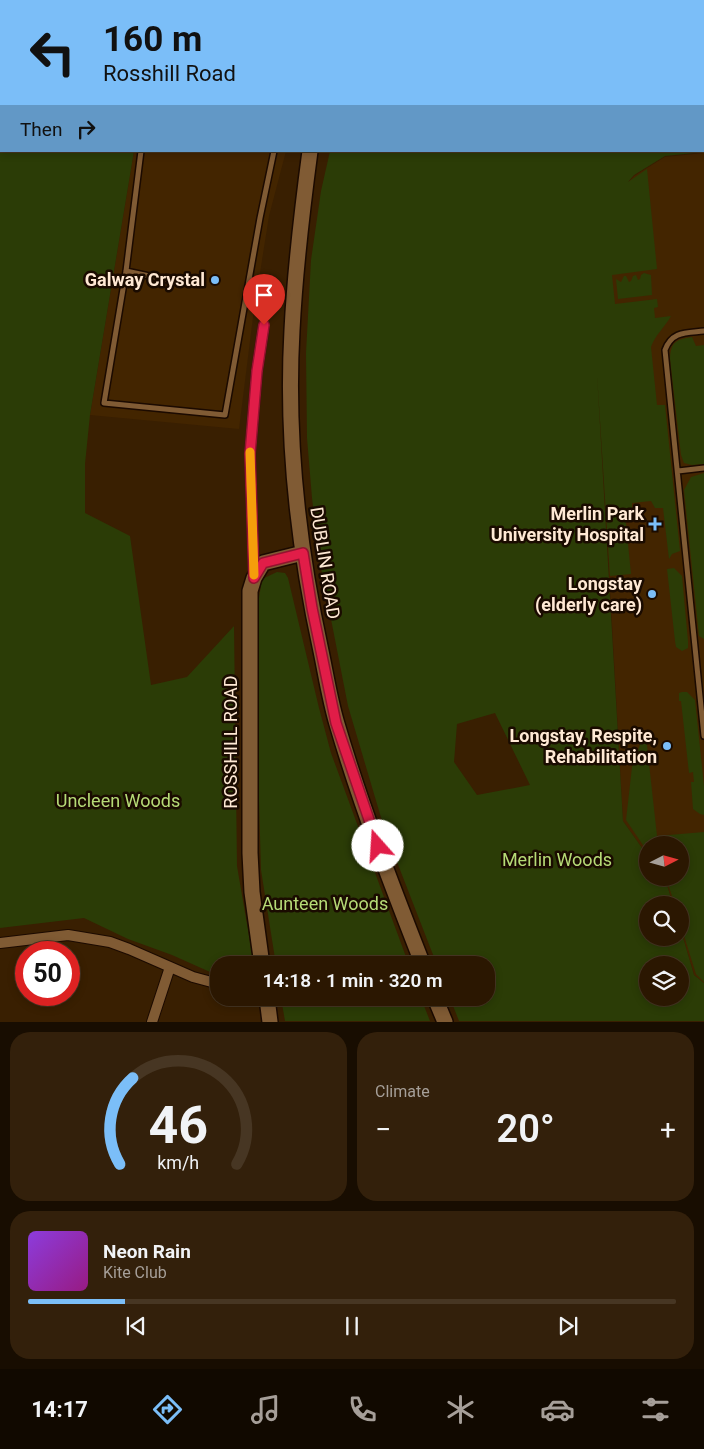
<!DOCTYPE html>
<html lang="en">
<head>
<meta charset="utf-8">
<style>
	body { margin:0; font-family:Roboto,sans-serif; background:#33200b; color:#f1f3f6; height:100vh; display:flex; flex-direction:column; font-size:19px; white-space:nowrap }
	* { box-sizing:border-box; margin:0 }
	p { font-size:16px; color:#a69f99 }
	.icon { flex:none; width:28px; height:28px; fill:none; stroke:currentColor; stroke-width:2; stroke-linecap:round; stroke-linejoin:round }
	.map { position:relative; height:1022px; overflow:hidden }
	.panel { display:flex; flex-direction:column; gap:10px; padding:10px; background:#180d01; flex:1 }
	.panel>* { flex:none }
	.guide { position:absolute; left:0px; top:0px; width:705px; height:152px; box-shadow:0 2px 8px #0003,0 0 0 1px #473623; background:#7bbef8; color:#111; overflow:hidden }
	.needle { width:32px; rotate:84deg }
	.fabs { position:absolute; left:639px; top:836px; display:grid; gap:10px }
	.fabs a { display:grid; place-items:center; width:50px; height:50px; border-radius:50%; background:#2b1701; box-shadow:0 2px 8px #0003,0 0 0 1px #473623; font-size:25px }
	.speed { position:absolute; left:15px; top:941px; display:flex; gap:10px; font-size:25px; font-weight:700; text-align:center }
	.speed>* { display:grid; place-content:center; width:65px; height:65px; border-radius:50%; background:#2b1701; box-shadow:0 2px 8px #0003,0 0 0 1px #473623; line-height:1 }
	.speed .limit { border:8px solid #d22; background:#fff; color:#111 }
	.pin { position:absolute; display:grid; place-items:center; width:42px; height:42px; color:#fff; margin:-51px -21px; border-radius:50% 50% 50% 0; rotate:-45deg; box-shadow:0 0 5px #0007 }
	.pin .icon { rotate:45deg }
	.me { position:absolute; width:55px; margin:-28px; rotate:341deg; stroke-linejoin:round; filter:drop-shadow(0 0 4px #0008) }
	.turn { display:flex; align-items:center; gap:18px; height:105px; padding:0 20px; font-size:22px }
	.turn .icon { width:65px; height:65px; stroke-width:2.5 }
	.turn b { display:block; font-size:35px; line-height:42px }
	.then { display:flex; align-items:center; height:48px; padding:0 20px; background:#0003; gap:10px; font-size:19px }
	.big { font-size:38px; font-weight:600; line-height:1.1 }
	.panel .card { flex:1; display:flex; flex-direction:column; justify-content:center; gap:8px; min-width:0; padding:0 18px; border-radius:20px; background:#33200b }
	.panel .dial { align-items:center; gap:0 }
	.dial svg { height:130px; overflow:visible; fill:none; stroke:#473623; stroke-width:7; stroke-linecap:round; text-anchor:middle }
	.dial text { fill:#f1f3f6; stroke:none }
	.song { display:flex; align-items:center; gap:15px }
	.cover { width:60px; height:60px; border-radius:8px; background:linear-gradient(135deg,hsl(270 70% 55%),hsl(310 70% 35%)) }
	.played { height:5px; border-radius:2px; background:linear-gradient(90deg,#7bbef8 15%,#473623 15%) }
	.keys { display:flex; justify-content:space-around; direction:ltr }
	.heat { display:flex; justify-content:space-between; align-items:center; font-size:28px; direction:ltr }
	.panel .tiles { flex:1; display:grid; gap:10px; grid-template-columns:1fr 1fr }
	.card:last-child { grid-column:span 2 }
	.trip { position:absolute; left:210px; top:956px; width:285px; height:50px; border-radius:20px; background:#2b1701; box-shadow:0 2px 8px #0003,0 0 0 1px #473623; font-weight:600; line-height:50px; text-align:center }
	.menu { display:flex; height:80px; justify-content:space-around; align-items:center; background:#110900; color:#a69f99 }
	.menu .icon { width:35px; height:35px }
	.menu .active { color:#7bbef8 }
	.menu b { font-size:22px; color:#f1f3f6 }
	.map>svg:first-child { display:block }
</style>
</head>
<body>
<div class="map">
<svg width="704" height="1022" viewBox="0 0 704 1022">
	<rect width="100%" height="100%" fill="#391f01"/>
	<path fill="#432500" d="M134 151H286L269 216 253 317 239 429 90 415Z
		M704 153V983L694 975 680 927V905H673L665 878H680V845H648L647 855 623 821 590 227 634 176 665 157Z"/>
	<path fill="#2b3c06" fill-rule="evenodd" d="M0 0H158L1 1V151H134L90 415 85 464V513L130 536 151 685 187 677 234 626 237 866 254 965H219V976L172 955 128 939 84 918 0 928Z
		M373 0H704V152L665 156 634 175 628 182 647 169 657 269 612 275 615 304 657 299 658 307 654 308 655 318 671 316C665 327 655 335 651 347L657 405H665L680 551 672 554 669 559 663 508H655L651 501 632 503V511L625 513 631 574 610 576 597 374 623 821 647 855 648 878H665L673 905H648V938H680V927L694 975 704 983V1021H459L450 998H486V965H437L385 831 348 706 320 563 312 498 307 438 306 353 311 260 321 191 330 151H704V1H372ZM495 713 530 785 477 795 454 762 457 724ZM648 965H680V998H648Z
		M644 273 651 275 652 295 618 299 616 279 621 282 624 276H626L629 282 631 281 633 276 636 275 638 280 640 279 641 275Z
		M692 337 696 346 704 345V464L692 465 684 463 681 455 670 359C671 341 676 340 692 337Z
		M704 473V639L699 636 684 490 691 477Z
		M674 568 682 576 688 641V648L682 651 676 647 675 641 667 569Z
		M277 572 285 573 288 578 319 708 331 753 409 965H276L261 870 254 629 262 579Z
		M682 692H687L695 700 704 786V815L700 814 693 809 691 782H694L693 772 689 773 681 701H679V693Z
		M646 736 657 836 704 832V982L696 974 680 923V905H675L666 878H680V845H648L647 851 626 820 632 767 642 739Z
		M281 998H421L430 1021H285Z"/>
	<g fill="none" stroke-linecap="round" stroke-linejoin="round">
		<defs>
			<path id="lane" d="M174 1V0
				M310 1 311 0
				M141 151 126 271 104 403 225 415 260 218 274 151
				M126 271 182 283
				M704 331C686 333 672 331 665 350L704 736
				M678 471 704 468"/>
			<path id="street" d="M254 576 250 454 257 371 264 325
				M0 943 68 935 110 942 129 949 193 977 219 984
				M152 1022 170 967"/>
			<path id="secondary" d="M350 1 351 0
				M310 151C302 211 295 270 292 330 286 437 298 546 321 651 326 675 330 701 337 724 361 806 392 886 423 965
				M262 965 252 892 250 853V591L254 578 263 563 303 553
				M267 998 270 1022
				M435 998 445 1022"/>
		</defs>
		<use href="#lane" stroke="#1b0a00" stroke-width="8"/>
		<use href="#street" stroke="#1b0a00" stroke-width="12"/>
		<use href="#secondary" stroke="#1b0a00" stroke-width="18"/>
		<use href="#lane" stroke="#805b34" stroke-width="5"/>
		<use href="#street" stroke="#805b34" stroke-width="10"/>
		<use href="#secondary" stroke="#805b34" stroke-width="15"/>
	</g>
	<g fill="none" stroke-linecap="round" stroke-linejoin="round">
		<defs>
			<path id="route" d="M264 325 257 371 250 454 254 578 263 563 303 553 312 608 336 723 378 846"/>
		</defs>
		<use href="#route" stroke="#92132f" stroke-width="12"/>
		<use href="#route" stroke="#e11d48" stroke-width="9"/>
		<path stroke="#f59e0b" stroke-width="9" d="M250 452 254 575"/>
	</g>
	<g fill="#7bbef8" stroke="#1a0b00" stroke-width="2">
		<circle cx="215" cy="280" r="5"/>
		<path d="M652.5 516.5h5v5h5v5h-5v5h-5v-5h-5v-5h5z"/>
		<circle cx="652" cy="594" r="5"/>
		<circle cx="667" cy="746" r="5"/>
	</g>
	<g text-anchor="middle" stroke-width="5" stroke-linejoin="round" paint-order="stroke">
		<g font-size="18" font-weight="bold" fill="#ffe9d4" stroke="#1a0b00" text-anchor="end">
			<text x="205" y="286">Galway Crystal</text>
			<text x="644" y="520">Merlin Park<tspan x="644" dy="21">University Hospital</tspan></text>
			<text x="642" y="590">Longstay<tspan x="642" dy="21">(elderly care)</tspan></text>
			<text x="657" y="742">Longstay, Respite,<tspan x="657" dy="21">Rehabilitation</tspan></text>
		</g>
		<g font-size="18" fill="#ffe9d4" stroke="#1a0b00">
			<text transform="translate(325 563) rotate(81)" y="6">DUBLIN ROAD</text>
			<text transform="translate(231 742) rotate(-90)" y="6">ROSSHILL ROAD</text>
		</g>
		<g font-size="18" fill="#b6db76" stroke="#1a0b00">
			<text x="118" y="807">Uncleen Woods</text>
			<text x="557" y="866">Merlin Woods</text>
			<text x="325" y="910">Aunteen Woods</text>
		</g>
	</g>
</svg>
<div class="fabs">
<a><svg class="needle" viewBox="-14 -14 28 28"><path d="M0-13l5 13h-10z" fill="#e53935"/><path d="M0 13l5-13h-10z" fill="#a69f99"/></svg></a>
<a><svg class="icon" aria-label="search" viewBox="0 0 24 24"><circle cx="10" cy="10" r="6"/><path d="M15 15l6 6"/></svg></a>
<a><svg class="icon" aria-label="layers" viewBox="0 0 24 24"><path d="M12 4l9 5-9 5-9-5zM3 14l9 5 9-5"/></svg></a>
</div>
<div class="speed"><div class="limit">50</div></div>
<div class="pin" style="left:264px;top:325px;background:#d93025"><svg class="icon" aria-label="arrive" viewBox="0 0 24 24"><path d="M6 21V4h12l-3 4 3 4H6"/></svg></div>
<svg class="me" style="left:378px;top:846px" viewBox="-20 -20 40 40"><circle r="19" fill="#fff"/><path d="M0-13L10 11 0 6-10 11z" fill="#e11d48"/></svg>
<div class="trip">14:18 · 1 min · 320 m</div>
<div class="guide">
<div class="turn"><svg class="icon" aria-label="left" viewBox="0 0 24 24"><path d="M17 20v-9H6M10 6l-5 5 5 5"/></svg><div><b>160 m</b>Rosshill Road</div></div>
<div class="then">Then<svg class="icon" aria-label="right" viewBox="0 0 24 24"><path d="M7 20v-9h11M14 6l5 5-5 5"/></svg></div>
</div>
</div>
<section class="panel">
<div class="tiles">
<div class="card dial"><svg viewBox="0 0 100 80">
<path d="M14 69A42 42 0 1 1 86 69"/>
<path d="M14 69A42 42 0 0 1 22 16" stroke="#7bbef8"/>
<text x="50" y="56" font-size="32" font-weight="700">46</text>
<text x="50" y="72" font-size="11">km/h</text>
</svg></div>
<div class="card"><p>Climate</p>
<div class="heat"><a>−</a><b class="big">20°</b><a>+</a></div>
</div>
<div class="card">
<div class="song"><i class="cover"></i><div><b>Neon Rain</b><p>Kite Club</p></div></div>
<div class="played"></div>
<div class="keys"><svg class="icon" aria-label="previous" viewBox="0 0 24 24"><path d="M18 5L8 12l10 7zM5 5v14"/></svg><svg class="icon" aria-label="pause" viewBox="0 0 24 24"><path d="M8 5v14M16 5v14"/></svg><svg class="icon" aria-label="next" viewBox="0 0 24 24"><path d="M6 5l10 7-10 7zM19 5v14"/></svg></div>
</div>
</div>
</section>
<nav class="menu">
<b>14:17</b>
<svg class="icon active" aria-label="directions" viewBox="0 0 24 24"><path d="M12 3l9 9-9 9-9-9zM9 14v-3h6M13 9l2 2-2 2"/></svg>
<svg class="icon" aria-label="music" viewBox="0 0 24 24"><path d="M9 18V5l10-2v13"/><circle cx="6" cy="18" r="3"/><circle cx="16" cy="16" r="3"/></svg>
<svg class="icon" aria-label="phone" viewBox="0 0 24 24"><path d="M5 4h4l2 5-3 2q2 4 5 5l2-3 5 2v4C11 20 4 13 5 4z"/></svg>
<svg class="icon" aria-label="climate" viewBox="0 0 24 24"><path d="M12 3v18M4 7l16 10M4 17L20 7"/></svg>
<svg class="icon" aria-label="car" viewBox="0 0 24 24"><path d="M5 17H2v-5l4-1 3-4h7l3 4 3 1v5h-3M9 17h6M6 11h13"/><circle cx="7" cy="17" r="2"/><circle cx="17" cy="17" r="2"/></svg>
<svg class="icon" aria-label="filters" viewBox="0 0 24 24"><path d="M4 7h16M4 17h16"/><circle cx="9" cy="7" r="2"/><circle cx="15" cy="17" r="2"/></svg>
</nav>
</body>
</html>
